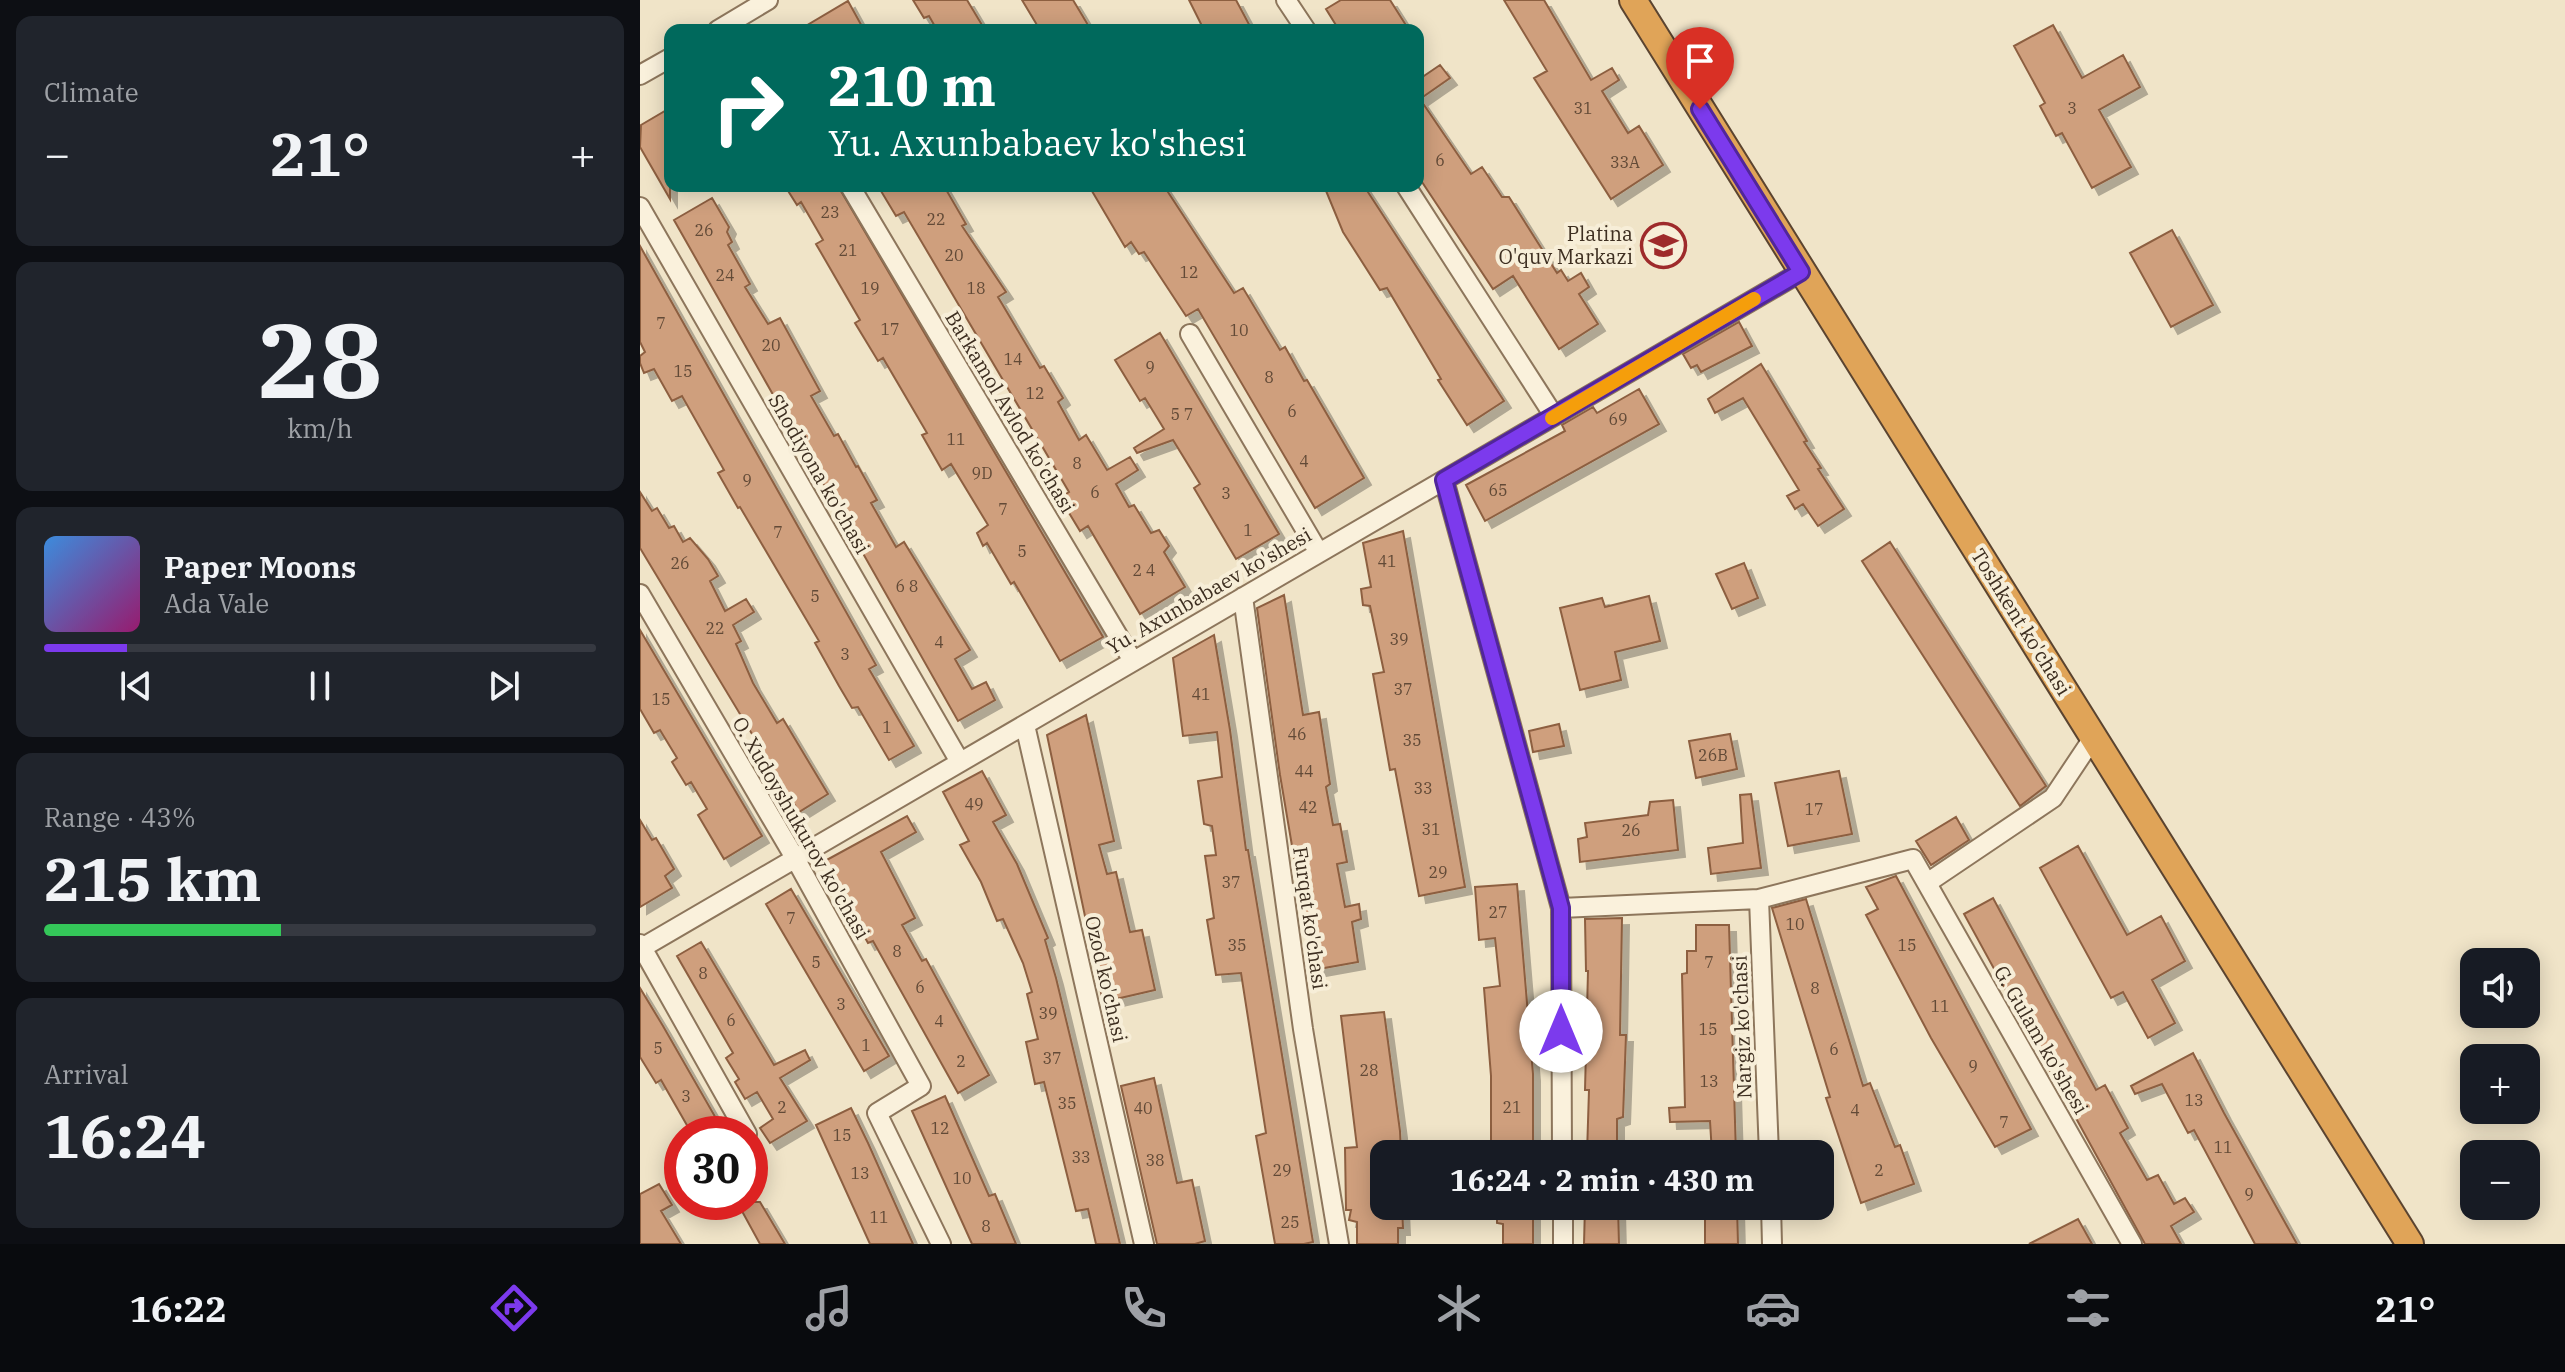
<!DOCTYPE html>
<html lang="en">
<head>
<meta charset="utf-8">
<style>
	body { margin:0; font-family:"IBM Plex Serif",serif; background:#20242c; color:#f1f3f6; height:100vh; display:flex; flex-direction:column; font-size:30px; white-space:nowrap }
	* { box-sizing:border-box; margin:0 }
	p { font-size:26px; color:#9ea1a6 }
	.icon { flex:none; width:44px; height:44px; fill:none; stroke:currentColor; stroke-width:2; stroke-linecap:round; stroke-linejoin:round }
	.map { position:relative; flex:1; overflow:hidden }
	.side { display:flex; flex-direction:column; gap:16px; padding:16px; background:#0d0f14; width:640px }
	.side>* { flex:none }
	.guide { position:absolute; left:24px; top:24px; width:760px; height:168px; border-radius:16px; box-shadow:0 4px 20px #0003; background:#00695c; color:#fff; overflow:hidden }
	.tools { position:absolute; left:1820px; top:948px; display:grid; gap:16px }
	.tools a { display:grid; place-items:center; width:80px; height:80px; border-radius:16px; background:#171b24; box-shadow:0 4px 20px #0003; font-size:40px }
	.speed { position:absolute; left:24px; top:1116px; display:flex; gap:16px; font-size:40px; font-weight:700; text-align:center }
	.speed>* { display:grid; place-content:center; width:104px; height:104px; border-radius:50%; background:#171b24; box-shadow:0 4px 20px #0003; line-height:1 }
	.speed .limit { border:12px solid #d22; background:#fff; color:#111 }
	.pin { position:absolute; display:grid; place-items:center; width:68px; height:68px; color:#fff; margin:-82px -34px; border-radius:50% 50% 50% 0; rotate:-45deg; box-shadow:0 0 8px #0007 }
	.pin .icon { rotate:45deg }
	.me { position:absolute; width:88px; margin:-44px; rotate:0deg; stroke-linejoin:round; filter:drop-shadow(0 0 6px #0008) }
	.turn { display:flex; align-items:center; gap:28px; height:168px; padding:0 32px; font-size:36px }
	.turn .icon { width:104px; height:104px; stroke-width:2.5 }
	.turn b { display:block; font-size:56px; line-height:68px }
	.big { font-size:60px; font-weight:700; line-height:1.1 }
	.side .card { flex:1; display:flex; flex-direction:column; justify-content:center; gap:12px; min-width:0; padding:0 28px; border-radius:16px; background:#20242c }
	.side .dial { align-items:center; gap:0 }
	.dial b { font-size:104px; line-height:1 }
	.song { display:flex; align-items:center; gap:24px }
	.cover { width:96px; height:96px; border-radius:12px; background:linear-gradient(135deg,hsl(210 70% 55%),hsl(320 70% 35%)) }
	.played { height:8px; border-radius:4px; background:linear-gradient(90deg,#7c3aed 15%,#363941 15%) }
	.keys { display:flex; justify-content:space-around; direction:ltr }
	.heat { display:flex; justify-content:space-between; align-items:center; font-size:44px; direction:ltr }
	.charge { height:12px; border-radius:6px; background:linear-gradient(90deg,#34c759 43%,#363941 0) }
	.trip { position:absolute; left:730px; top:1140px; width:464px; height:80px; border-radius:16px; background:#171b24; box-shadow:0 4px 20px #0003; font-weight:700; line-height:80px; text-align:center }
	.dock { display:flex; height:128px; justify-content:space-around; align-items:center; background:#090b0e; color:#9ea1a6 }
	.dock .icon { width:56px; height:56px }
	.dock .selected { color:#7c3aed }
	.dock b { font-size:36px; color:#f1f3f6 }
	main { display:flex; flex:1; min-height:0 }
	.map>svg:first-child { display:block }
</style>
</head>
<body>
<main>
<section class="side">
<div class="card"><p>Climate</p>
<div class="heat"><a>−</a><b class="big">21°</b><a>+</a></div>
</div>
<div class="card dial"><b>28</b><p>km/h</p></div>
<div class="card">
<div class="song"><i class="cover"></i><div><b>Paper Moons</b><p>Ada Vale</p></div></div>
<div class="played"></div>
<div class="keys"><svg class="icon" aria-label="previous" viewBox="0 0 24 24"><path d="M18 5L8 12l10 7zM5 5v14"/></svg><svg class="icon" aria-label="pause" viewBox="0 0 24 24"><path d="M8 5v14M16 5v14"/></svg><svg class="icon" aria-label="next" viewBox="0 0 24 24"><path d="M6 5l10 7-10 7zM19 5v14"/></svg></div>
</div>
<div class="card"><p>Range · 43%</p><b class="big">215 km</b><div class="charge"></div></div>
<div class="card"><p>Arrival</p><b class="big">16:24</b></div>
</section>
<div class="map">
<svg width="1925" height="1244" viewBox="0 0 1925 1244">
	<defs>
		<filter id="shadow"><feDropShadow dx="7" dy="7" stdDeviation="0" flood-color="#0004"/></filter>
	</defs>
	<rect width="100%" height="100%" fill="#f0e4c8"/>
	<path fill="#cf9f7d" stroke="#8d5f41" stroke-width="2" filter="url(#shadow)" d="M273 0H327L345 30H297L289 16 284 18Z
		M382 0H433L451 30H400Z
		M549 0H596L612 30H564Z
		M701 0H750L769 30H699L686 9Z
		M864 0H904L951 80 972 68 979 80 962 91 988 133 999 126 1023 165 971 199 894 78 907 71Z
		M208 1 224 30H159Z
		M1413 25 1442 78 1483 55 1500 87 1459 110 1491 167 1452 188 1422 133 1416 136 1400 106 1405 103 1374 46Z
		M800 65 810 78 780 99 831 174 842 167 862 197H869L917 273 921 270 928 281 941 273 949 287 939 294 958 324 919 349 873 276 853 289 778 176V80Z
		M30 108V199L0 147 1 125Z
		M145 186H198L463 637 420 661 374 582 371 584 347 543 343 546 337 533 348 525 311 464 302 470 282 435 287 433 243 358 238 361 215 323 220 320 176 244 183 240 161 202 157 205Z
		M238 186H304L326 224 322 226 366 292 358 297 400 368 404 366 423 398 418 402 439 440 446 435 467 470 490 457 498 470 476 484 489 507 494 505 511 533 519 530 529 546 524 552 545 587 500 614 448 526 440 531 420 498 429 492 264 212 256 216Z
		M449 186H524L594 293 603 288 640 350 645 347 664 381 667 380 724 478 675 508 558 309 546 316 504 252 499 254 491 242 485 247Z
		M684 186H724L864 401 827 425 798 380 801 379 747 288 740 290 703 232Z
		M72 198 89 227 87 232 92 242 88 245 110 284 105 287 128 324 140 318 180 391 171 396 194 436 198 434 216 467 218 466 237 500 231 503 256 547 264 542 330 650 315 659 332 689 346 682 355 700 318 721 34 220Z
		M1532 230 1573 305 1531 327 1490 253Z
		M0 246 236 665 229 669 274 746 249 760 218 707 212 708 199 686 175 643 179 641 100 507 98 508 78 473 84 470 42 396 32 401 14 369 4 373 0 363V356L5 352 0 342Z
		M1099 322 1112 346 1061 372 1057 365 1051 368 1043 354Z
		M520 333 639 534 596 559 554 488 560 484 533 440 497 453 494 448 524 429 505 398 500 401 475 360Z
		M1121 364 1167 441 1164 442 1181 468 1178 469 1204 509 1178 526 1163 504 1155 509 1147 496 1159 490 1103 398 1075 413 1068 399Z
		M999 389 1019 424 845 521 826 485 925 431 922 425 953 407 957 413Z
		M0 492 12 511 17 508 29 528 34 526 43 542 50 538 68 559 78 576 70 581 85 611 106 599 114 612 93 625 101 641 96 644 113 683 137 723 143 719 188 794 159 812 0 548Z
		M763 531 825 887 779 896 755 769 750 770 733 674 744 672 730 606 723 605 721 589 731 587 723 543Z
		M1250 542 1406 786 1380 806 1222 561Z
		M1104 563 1118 598 1092 609 1076 574Z
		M644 595 663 715 679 712 690 784 686 787 693 825 700 824 707 862 697 864 705 907 719 904 721 919 712 922 718 962 673 970 640 775 617 608Z
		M1009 596 1020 641 975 652 981 680 940 690 920 608 962 598 965 607Z
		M0 630 122 836 84 859 58 815 67 809 51 782 46 785 32 762 37 758 20 730 14 733 0 709Z
		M574 635 590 730 606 850H608L673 1242 664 1244H635L616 1136 626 1133 601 973 576 975 567 920 574 918 565 856 576 855 572 826 564 824 558 781 582 777 577 732 543 736 533 658Z
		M446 715 474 841 459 845 467 874 476 872 490 932 502 930 515 990 463 1002 407 735Z
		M919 724 924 746 893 752 889 731Z
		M1090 734 1097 769 1056 778 1049 741Z
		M342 771 366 815 353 822 377 864 408 938 405 940 416 978 480 1244H456L448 1209 436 1211 404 1082 395 1084 386 1042 398 1039 387 994 392 992 383 963 363 919 357 921 341 882 320 845 329 841 303 792Z
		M1199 771 1212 834 1148 846 1135 783Z
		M1111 794 1121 868 1071 874 1068 848 1103 843 1100 795Z
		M1033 800 1038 850 940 862 938 839 947 837 945 823 1008 815 1010 802Z
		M267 816 276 832 241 852 275 918 262 925 282 961 286 959 349 1075 318 1093 233 941 228 943 183 862Z
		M1316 817 1329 840 1291 865 1276 841Z
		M0 820 12 840 16 838 34 869 25 876 32 888 0 907Z
		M1438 846 1487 935 1521 916 1545 961 1512 980 1535 1023 1508 1038 1483 992 1471 998 1400 868Z
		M1256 876 1391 1129 1355 1147 1291 1038 1226 915 1238 909 1226 887Z
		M877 884 893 1074V1154H851V1076L844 988 860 986 855 938 839 940 835 887Z
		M151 889 249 1056 224 1071 126 904Z
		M1353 898 1456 1090 1465 1085 1488 1128 1480 1133 1507 1180 1518 1175 1534 1204 1545 1198 1554 1212 1531 1226 1541 1244H1505L1324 914Z
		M1166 899 1223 1086 1230 1083 1255 1147 1260 1145 1274 1184 1221 1203 1186 1098 1190 1097 1132 908Z
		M982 918 980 1035H986L983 1117 977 1119V1154H947L949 1090H945L948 971H946L945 919Z
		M1056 925H1089L1096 1154H1072L1070 1121 1030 1122 1029 1108 1045 1107 1042 974 1047 973V951H1056Z
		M61 942 134 1065 165 1050 170 1060 140 1078 167 1121 130 1143 120 1128 133 1119 117 1092 105 1099 95 1082 99 1079 86 1058 93 1053 37 956Z
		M0 988 23 1026 85 1134H52L21 1080 16 1083 0 1057Z
		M744 1012 760 1131 761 1154H744V1206H762L763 1228H758V1244H717V1222L709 1220 711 1210H706L705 1148 717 1147 701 1016Z
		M1553 1053 1584 1113 1657 1244H1615L1554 1130 1548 1133 1522 1084 1495 1094 1491 1086Z
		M514 1078 537 1183 552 1180 565 1241 555 1244H517L481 1086Z
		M305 1096 349 1196 355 1194 376 1244H332L272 1111Z
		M211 1108 228 1143 273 1244H230L176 1125Z
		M19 1184 32 1205 21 1211 41 1244H0V1194Z
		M97 1202H120L145 1244H120Z
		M857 1206H893V1244H863V1224L857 1223Z
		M945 1206H978L979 1244H944Z
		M1065 1206H1097L1098 1244H1065Z
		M1438 1219 1452 1244H1389Z"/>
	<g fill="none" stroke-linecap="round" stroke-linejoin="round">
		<defs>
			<path id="minor" d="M646 0 666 30
				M78 30 128 0
				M0 75 30 58
				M210 186 493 661
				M766 186 914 416
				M0 207 320 762
				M550 334 679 553
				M804 480 921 908 922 1154
				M0 594 155 858 281 1086 237 1113 301 1244
				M603 597 663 1029 699 1244
				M385 725 504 1244
				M1287 883 1413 798 1453 738
				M1119 899 1129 1154
				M921 908 1119 899 1273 859 1492 1244
				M0 944 107 1134
				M0 949 1161 272
				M923 1206V1244
				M1131 1206 1132 1244"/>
			<path id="highway" d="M993 0 1770 1244"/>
		</defs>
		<use href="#minor" stroke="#8d765c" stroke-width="22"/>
		<use href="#highway" stroke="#5b4430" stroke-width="30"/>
		<use href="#minor" stroke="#faf1dc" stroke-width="18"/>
		<use href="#highway" stroke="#e0a458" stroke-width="26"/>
	</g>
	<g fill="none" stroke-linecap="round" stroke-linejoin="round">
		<defs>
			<path id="route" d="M921 1031V908L804 480 1161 272 1060 109"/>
		</defs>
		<use href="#route" stroke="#51269a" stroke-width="20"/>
		<use href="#route" stroke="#7c3aed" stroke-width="14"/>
		<path stroke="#f59e0b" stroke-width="14" d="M912 418 1114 299"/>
	</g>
	<defs>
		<symbol id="university-ring" viewBox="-11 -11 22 22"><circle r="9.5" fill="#f7eed8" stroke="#9e2a2b" stroke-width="1.5"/><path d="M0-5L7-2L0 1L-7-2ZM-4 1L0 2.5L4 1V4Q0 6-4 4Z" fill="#9e2a2b"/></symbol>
	</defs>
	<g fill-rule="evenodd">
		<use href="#university-ring" x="998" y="220" width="51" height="51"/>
	</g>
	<g text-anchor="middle" stroke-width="8" stroke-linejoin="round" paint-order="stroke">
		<g font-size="16" fill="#624a37">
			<text x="943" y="114">31</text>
			<text x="1432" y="114">3</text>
			<text x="800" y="166">6</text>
			<text x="985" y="168">33A</text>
			<text x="190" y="218">23</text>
			<text x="296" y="225">22</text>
			<text x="64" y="236">26</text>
			<text x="208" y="256">21</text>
			<text x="314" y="261">20</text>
			<text x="549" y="278">12</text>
			<text x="85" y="281">24</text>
			<text x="230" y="294">19</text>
			<text x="336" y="294">18</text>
			<text x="21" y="329">7</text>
			<text x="250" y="335">17</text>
			<text x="599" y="336">10</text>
			<text x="131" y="351">20</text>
			<text x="373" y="365">14</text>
			<text x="510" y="373">9</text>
			<text x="43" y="377">15</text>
			<text x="629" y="383">8</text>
			<text x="395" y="399">12</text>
			<text x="652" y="417">6</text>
			<text x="542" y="420">5 7</text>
			<text x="978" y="425">69</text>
			<text x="316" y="445">11</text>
			<text x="664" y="467">4</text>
			<text x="437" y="469">8</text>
			<text x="342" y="479">9D</text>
			<text x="107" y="486">9</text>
			<text x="858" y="496">65</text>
			<text x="455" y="498">6</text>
			<text x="586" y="499">3</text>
			<text x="363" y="515">7</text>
			<text x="608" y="536">1</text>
			<text x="138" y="538">7</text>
			<text x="382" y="557">5</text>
			<text x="747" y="567">41</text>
			<text x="40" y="569">26</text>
			<text x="504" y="576">2 4</text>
			<text x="267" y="592">6 8</text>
			<text x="175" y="602">5</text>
			<text x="75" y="634">22</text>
			<text x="759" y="645">39</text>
			<text x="299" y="648">4</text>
			<text x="205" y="660">3</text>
			<text x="763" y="695">37</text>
			<text x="561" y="700">41</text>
			<text x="21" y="705">15</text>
			<text x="247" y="733">1</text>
			<text x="657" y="740">46</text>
			<text x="772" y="746">35</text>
			<text x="1073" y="761">26B</text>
			<text x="664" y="777">44</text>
			<text x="783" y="794">33</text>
			<text x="334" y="810">49</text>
			<text x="668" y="813">42</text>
			<text x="1174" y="815">17</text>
			<text x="791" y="835">31</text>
			<text x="991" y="836">26</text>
			<text x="798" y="878">29</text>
			<text x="591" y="888">37</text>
			<text x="858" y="918">27</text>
			<text x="151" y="924">7</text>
			<text x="1155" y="930">10</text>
			<text x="597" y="951">35</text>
			<text x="1267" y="951">15</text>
			<text x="257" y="957">8</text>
			<text x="176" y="968">5</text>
			<text x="1069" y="968">7</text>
			<text x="63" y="979">8</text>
			<text x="280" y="993">6</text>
			<text x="1175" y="994">8</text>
			<text x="201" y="1010">3</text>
			<text x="1300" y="1012">11</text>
			<text x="408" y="1019">39</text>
			<text x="91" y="1026">6</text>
			<text x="299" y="1027">4</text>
			<text x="1068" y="1035">15</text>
			<text x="226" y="1051">1</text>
			<text x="18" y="1054">5</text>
			<text x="1194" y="1055">6</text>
			<text x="412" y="1064">37</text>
			<text x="321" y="1067">2</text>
			<text x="1333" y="1072">9</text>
			<text x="729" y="1076">28</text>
			<text x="1069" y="1087">13</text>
			<text x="46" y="1102">3</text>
			<text x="1554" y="1106">13</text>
			<text x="427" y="1109">35</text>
			<text x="142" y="1113">2</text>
			<text x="872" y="1113">21</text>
			<text x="503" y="1114">40</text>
			<text x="1215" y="1116">4</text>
			<text x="1364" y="1128">7</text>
			<text x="300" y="1134">12</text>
			<text x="202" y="1141">15</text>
			<text x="1583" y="1153">11</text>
			<text x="441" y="1163">33</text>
			<text x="515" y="1166">38</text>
			<text x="642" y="1176">29</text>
			<text x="1239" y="1176">2</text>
			<text x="220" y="1179">13</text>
			<text x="322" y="1184">10</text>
			<text x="1609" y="1200">9</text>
			<text x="239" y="1223">11</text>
			<text x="650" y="1228">25</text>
			<text x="346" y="1232">8</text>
		</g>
		<g font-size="20" fill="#3d2e20" stroke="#f7eed8" text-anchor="end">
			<text x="993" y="241">Platina<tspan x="993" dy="23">O'quv Markazi</tspan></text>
		</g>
		<g font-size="20" fill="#3d2e20" stroke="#f7eed8">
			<text transform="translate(370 412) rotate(59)" y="7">Barkamol Avlod ko'chasi</text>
			<text transform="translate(179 474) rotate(60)" y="7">Shodiyona ko'chasi</text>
			<text transform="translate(569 591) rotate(-30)" y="7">Yu. Axunbabaev ko'shesi</text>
			<text transform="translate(1381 622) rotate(58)" y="7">Toshkent ko'chasi</text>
			<text transform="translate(161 828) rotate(60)" y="7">O. Xudoyshukurov ko'chasi</text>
			<text transform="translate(670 918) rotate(82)" y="7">Furqat ko'chasi</text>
			<text transform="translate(466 979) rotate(77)" y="7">Ozod ko'chasi</text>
			<text transform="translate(1102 1027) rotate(-92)" y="7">Nargiz ko'chasi</text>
			<text transform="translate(1401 1040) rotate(60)" y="7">G. Gulam ko'shesi</text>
		</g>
	</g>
</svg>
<div class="tools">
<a><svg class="icon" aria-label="sound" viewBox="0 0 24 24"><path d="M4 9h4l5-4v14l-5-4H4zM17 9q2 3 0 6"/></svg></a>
<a>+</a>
<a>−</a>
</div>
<div class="speed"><div class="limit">30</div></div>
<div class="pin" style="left:1060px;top:109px;background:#d93025"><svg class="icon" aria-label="arrive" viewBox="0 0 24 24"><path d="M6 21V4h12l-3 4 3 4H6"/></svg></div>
<svg class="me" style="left:921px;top:1031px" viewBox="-20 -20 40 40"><circle r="19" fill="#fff"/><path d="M0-13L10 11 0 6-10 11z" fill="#7c3aed"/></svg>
<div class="trip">16:24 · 2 min · 430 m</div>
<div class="guide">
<div class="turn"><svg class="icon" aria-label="right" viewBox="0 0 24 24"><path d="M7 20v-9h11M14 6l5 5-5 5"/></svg><div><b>210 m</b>Yu. Axunbabaev ko'shesi</div></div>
</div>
</div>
</main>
<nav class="dock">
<b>16:22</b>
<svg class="icon selected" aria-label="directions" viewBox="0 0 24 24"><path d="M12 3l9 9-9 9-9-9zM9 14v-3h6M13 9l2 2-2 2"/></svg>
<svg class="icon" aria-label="music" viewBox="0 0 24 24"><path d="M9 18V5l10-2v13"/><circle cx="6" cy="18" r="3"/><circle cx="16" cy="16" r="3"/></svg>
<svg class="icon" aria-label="phone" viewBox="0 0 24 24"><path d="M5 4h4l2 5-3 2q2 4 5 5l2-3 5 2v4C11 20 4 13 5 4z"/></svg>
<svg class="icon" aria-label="climate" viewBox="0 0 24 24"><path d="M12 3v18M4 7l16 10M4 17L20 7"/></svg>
<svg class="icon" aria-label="car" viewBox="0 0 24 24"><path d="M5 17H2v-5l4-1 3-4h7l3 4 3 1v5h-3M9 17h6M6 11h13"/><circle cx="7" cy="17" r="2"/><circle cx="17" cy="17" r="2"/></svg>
<svg class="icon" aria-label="filters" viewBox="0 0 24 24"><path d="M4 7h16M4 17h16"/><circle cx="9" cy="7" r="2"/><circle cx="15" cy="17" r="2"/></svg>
<b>21°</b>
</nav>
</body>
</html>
